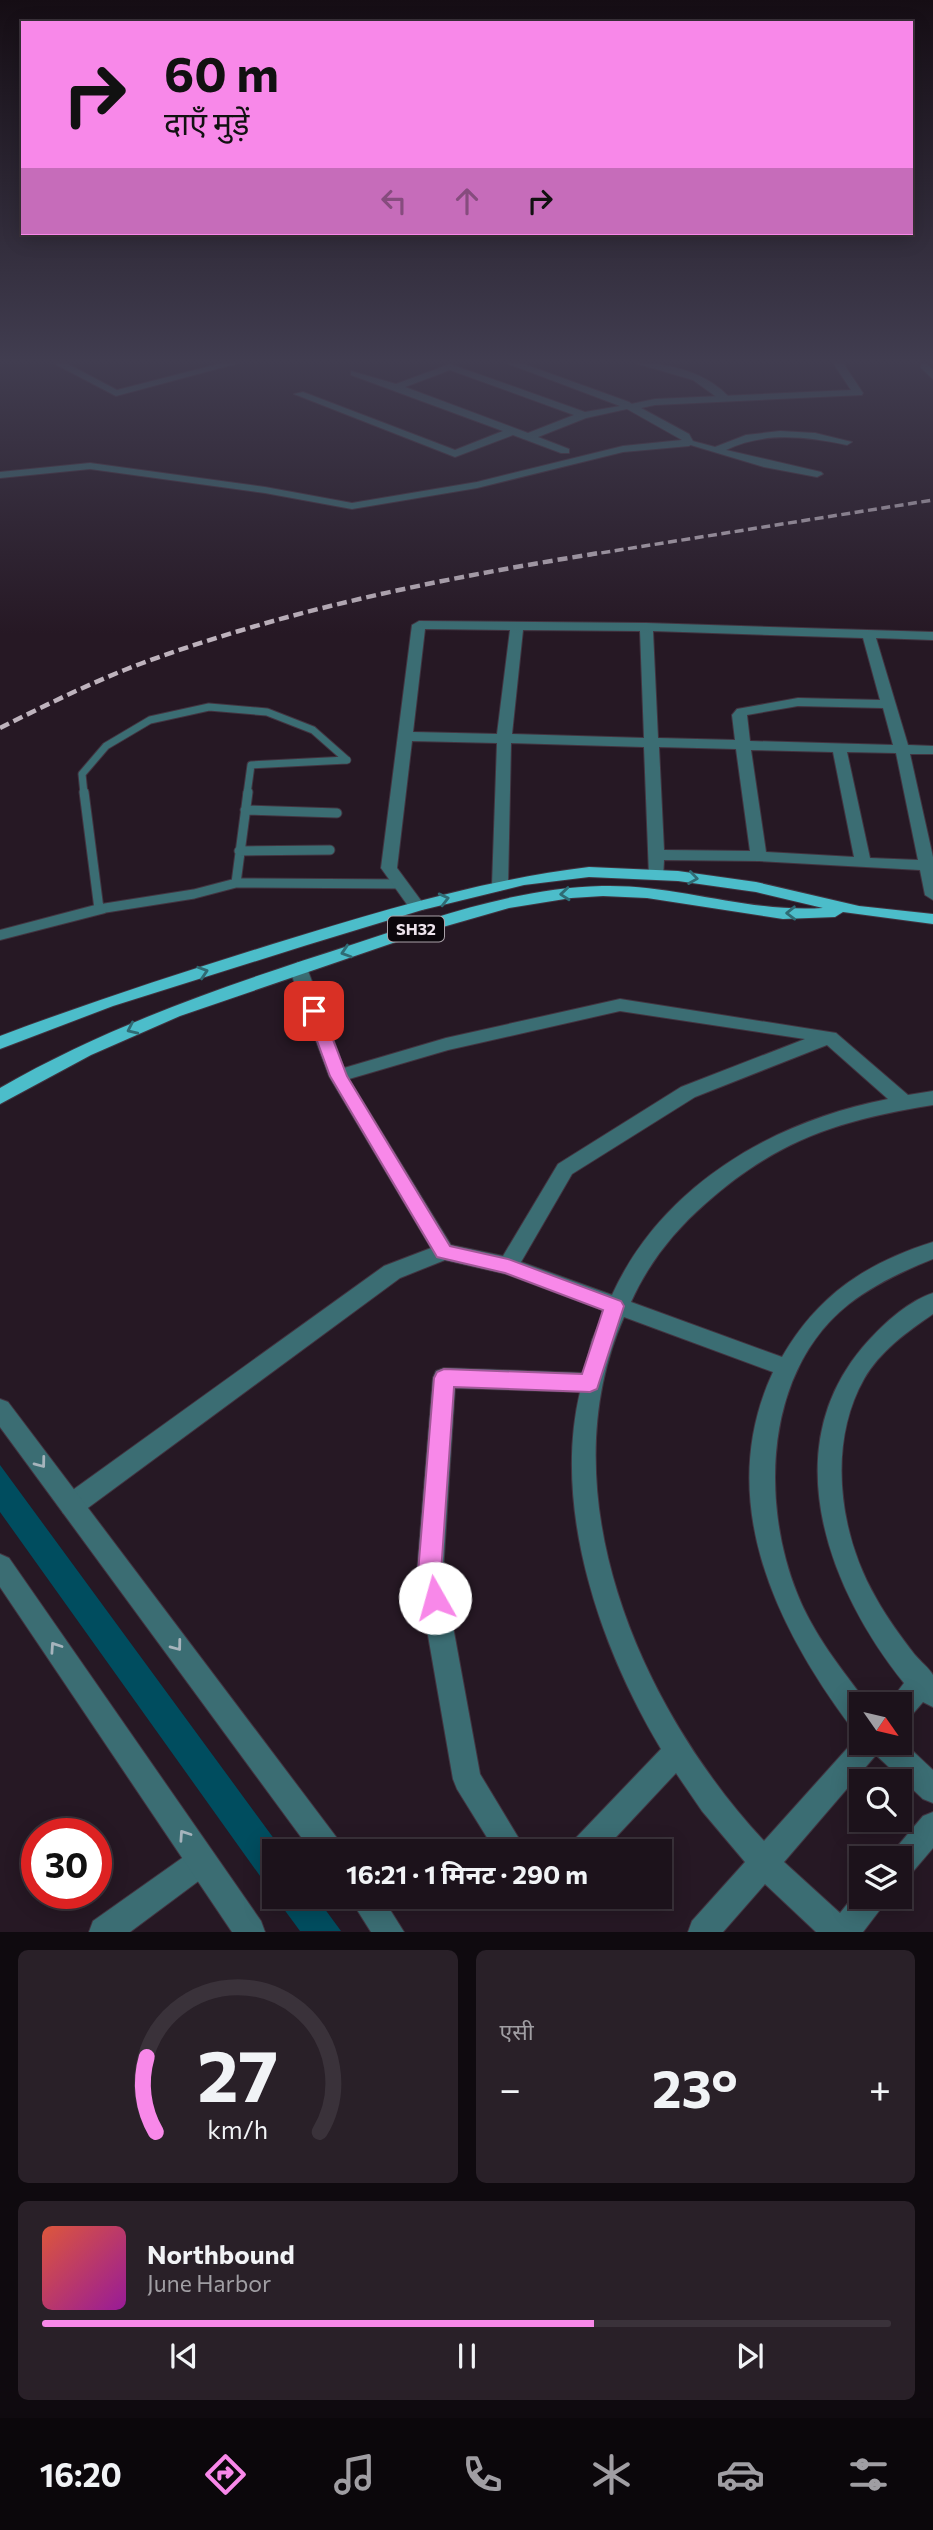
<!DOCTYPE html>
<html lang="hi">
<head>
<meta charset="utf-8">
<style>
	body { margin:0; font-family:Commissioner,"Noto Sans Devanagari",sans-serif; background:#292028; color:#f1f3f6; height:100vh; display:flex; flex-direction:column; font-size:26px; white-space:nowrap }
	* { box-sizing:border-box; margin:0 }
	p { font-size:23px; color:#a09ea3 }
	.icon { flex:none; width:38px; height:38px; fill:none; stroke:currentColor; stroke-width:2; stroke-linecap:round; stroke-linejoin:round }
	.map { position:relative; height:1932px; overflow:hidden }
	.side { display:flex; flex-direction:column; gap:18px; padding:18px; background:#0f0a0f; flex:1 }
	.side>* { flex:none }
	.banner { position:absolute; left:21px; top:21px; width:892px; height:214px; border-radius:0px; box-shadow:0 4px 18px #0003,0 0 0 2px #3a323a; background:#f888e9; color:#111; overflow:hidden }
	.needle { width:46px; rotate:124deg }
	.buttons { position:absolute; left:849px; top:1692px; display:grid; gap:14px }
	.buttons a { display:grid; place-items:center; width:63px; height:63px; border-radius:0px; background:#1c121b; box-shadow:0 4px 18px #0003,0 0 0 2px #3a323a; font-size:35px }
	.speed { position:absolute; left:21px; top:1818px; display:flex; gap:14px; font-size:35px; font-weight:700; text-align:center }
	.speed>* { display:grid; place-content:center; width:91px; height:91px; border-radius:50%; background:#1c121b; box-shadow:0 4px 18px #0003,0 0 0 2px #3a323a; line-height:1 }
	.speed .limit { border:10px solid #d22; background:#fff; color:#111 }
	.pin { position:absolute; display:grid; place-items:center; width:60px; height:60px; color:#fff; margin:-30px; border-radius:14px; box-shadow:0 4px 10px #0006 }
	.me { position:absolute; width:77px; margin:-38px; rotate:353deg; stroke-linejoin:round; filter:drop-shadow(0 0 5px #0008) }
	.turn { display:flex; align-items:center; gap:24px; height:147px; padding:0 28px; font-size:32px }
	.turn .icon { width:91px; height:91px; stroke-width:2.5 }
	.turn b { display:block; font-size:49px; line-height:60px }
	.lanes { display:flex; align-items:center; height:66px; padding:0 28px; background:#0003; justify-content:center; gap:35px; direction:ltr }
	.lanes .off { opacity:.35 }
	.big { font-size:52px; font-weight:700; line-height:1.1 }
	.side .card { flex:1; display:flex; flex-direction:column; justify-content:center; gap:10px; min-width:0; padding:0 24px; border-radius:10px; background:#292028 }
	.side .dial { align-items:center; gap:0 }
	.dial svg { height:182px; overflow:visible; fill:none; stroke:#3a323a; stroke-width:7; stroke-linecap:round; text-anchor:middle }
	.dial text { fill:#f1f3f6; stroke:none }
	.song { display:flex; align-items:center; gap:21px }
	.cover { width:84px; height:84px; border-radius:10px; background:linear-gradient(135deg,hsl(10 70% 55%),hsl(300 70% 35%)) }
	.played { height:7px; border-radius:4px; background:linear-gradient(90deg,#f888e9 65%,#3a323a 65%) }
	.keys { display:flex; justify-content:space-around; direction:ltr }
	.heat { display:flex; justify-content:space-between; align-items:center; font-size:38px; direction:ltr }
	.side .tiles { flex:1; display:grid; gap:18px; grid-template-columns:1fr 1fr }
	.card:last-child { grid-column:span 2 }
	.trip { position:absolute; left:262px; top:1839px; width:410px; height:70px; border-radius:0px; background:#1c121b; box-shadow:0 4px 18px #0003,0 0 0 2px #3a323a; font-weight:700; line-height:70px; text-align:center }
	.tabs { display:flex; height:112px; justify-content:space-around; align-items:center; background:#0b070b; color:#a09ea3 }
	.tabs .icon { width:49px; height:49px }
	.tabs .on { color:#f888e9 }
	.tabs b { font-size:32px; color:#f1f3f6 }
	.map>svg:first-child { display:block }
</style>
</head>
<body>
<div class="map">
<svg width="933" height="1932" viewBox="0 0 933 1932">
	<rect width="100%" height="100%" fill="#261824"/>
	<path fill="#004d5f" d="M0 1465 283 1851 275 1852V1897L0 1512Z
		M275 1897H316L341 1931H300Z"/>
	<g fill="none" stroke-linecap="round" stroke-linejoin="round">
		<defs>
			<path id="service-far1" d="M84 794 82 774 106 746 150 720 209 707 267 712 313 730 347 760
				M247 794 251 765 347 760"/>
			<path id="service" d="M84 792 99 909 194 894 236 883 401 884
				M245 810 337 813
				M239 851 330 850
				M236 883 248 792"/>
			<path id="minor" d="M53 363H66L117 390 222 363H239L116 396Z
				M506 363H521L629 402 636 407 586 418 538 437 569 449V453H561L513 435 455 457 294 394 303 392 455 450 503 431 351 375V371L396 384 450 364 585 412 620 406ZM450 370 574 415 528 433 405 387Z
				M635 363C670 363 707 372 731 399L722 401 693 380Z
				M921 364H927L933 370V379L921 368Z
				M780 431 815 433 852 442 847 445C807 437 764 431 726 450L821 472 823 474 817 477 764 467 684 443 689 440 715 447 746 435Z
				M419 621 646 623 933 632V640L876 638 908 745 933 746V754H910L933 857V900L925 895 920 870 759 861 664 860 663 878H651L649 875 644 747 511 743 508 886 500 891 494 890 492 886 497 743 412 741 397 868 425 906 423 910H411L381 868 412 625ZM425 629 510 630 497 734 413 732ZM523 630 640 631 644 738 512 734ZM653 631 863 638 880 700 798 698 737 709 732 715 735 740 658 738ZM798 706 883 708 893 745 750 741 747 715ZM659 747 736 749 750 851 664 850ZM751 750 833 752 854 857 766 852ZM847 752 896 753 918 860 870 858Z
				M99 904 105 905 107 909 105 913 0 940V930Z
				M298 962 307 968 344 1068 446 1038 620 999 836 1033 908 1095 933 1091V1105C839 1120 777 1140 705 1204 674 1231 648 1264 631 1302L782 1357C818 1295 866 1263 933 1242V1259C903 1271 875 1284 849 1304 765 1370 760 1501 797 1593 813 1634 842 1670 868 1704H861V1731L851 1727C775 1625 714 1499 773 1372L624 1317C546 1494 641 1709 764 1841L861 1733V1743H900V1739L933 1770V1803L923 1799 876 1755 784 1862 840 1913 861 1887V1897H887L882 1907 863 1932H816L765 1884 723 1932H688L692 1921 745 1862 702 1811 676 1773 602 1852H568L572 1842 661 1749C601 1649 552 1510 580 1392L455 1388 443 1572 480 1774 527 1852H496L457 1789 453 1779 417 1572 433 1378 436 1371 444 1368 584 1373 592 1340 605 1311 506 1274 445 1260 400 1278 81 1513 72 1516 63 1513 60 1505 63 1497 384 1266 431 1248 329 1076 289 968ZM620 1011 805 1039 681 1087 558 1164 503 1256 451 1245 349 1079 448 1050ZM827 1045 888 1099C774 1121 662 1185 612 1295L521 1262 572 1174 695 1097Z
				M933 1293V1314C907 1332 880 1351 864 1379 827 1445 839 1534 876 1598 887 1618 901 1637 915 1655 920 1661 930 1669 933 1675 933 1683 933 1699 933 1707L923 1702 910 1717 900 1721V1704H888L904 1683C829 1590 776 1451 862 1348 880 1327 906 1302 933 1293Z
				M933 1812V1848L910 1875 900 1879V1858H888L890 1855 923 1816Z
				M202 1847 212 1851 216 1861 212 1871 130 1932H89L93 1921 192 1851Z"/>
			<path id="tertiary" d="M833 363H843L863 393 862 395 655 405 641 408 689 434 694 443 689 446 623 452 477 488 352 509 265 493 90 469 0 478V472L90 463 265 487 352 503 477 482 623 446 682 440 627 409V405L631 404 655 399 851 390Z
				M0 1399 8 1402 340 1842 344 1852H312L0 1427Z
				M0 1554 9 1558 261 1921 265 1932H232L0 1587Z
				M349 1897H382L404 1932H371Z"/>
			<path id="primary" d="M589 867 678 871 756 882 859 906 933 914V924L843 912 835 917 783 919 647 898 603 896 571 898 509 908 422 933 180 1016 91 1055 0 1104V1088C111 1024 230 984 351 945 433 918 516 888 602 886 677 884 748 913 823 908L756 892 678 881 589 877 524 885 422 910 307 945 113 1006 0 1049V1036C90 1002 181 973 273 944 377 912 481 880 589 867Z"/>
		</defs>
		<use href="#service-far1" stroke="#423440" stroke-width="9"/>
		<use href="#service" stroke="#423440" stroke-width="11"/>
		<use href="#minor" stroke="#423440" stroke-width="2"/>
		<use href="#tertiary" stroke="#423440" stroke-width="2"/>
		<use href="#primary" stroke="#423440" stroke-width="2"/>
		<use href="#service-far1" stroke="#3b6d73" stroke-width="7"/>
		<use href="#service" stroke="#3b6d73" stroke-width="9"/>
		<use href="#minor" fill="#3b6d73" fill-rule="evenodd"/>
		<use href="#tertiary" fill="#3b6d73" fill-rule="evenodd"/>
		<use href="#primary" fill="#4cbdca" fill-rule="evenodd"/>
		<path stroke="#beb3bd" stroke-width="3.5" stroke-dasharray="9 4.5" stroke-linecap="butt" d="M588 555 933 500"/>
		<path stroke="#beb3bd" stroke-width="4.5" stroke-dasharray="10 5" stroke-linecap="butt" d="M0 728C46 705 92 682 140 664 288 609 444 578 599 553"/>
	</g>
	<defs><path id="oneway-chevron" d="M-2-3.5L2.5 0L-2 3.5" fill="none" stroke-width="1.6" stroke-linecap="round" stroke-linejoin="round" transform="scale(1.75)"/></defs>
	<g stroke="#2f6b74">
		<use href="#oneway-chevron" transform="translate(693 878) rotate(8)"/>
		<use href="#oneway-chevron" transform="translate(565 894) rotate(175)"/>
		<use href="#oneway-chevron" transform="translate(444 899) rotate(-14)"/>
		<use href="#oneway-chevron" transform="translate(791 913) rotate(179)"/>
		<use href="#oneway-chevron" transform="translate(346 952) rotate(162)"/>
		<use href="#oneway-chevron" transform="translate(203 972) rotate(-18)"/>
		<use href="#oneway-chevron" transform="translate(132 1029) rotate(155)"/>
	</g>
	<g stroke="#a6b4bc">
		<use href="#oneway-chevron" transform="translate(41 1463) rotate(53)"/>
		<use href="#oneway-chevron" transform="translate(177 1646) rotate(53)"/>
		<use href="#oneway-chevron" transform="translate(55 1647) rotate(-124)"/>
		<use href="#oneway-chevron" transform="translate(184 1835) rotate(-124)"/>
	</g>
	<linearGradient id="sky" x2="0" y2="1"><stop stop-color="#150d14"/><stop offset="0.57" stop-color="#413d50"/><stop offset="1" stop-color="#413d50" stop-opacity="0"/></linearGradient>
	<rect width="933" height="634" fill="url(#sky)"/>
	<path fill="#f888e9" stroke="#a15897" stroke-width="2" d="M314 1006 322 1011 347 1076 450 1246 508 1259 621 1301 624 1306 597 1389 590 1392 454 1387 441 1573 446 1598 443 1606 435 1609 426 1606 418 1573 434 1378 437 1372 444 1369 582 1374 603 1310 505 1273 437 1257 330 1076 306 1011Z"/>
	<g text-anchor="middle" stroke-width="7" stroke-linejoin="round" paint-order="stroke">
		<rect fill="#0b060b" stroke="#a9a1a8" stroke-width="2" x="388" y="916.5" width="56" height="25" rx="5"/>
		<g font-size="16" font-weight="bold" fill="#ede3ec">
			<text x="416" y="935">SH32</text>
		</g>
	</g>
</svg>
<div class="buttons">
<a><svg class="needle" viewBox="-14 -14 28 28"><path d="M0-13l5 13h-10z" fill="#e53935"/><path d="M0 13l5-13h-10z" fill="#a09ea3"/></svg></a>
<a><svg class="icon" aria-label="search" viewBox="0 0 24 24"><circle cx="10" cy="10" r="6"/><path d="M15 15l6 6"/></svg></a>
<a><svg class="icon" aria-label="layers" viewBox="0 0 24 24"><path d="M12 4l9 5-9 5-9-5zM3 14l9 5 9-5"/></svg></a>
</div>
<div class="speed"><div class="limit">30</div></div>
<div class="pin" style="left:314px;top:1011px;background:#d93025"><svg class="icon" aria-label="arrive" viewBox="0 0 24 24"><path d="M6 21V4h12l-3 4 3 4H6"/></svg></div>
<svg class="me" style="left:435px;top:1598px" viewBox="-20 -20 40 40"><circle r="19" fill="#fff"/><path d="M0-13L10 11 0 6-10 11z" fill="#f888e9"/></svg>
<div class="trip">16:21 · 1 मिनट · 290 m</div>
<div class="banner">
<div class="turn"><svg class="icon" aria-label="right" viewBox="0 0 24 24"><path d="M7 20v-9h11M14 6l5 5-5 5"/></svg><div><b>60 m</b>दाएँ मुड़ें</div></div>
<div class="lanes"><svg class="icon off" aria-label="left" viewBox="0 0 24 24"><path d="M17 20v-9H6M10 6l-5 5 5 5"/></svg><svg class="icon off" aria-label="ahead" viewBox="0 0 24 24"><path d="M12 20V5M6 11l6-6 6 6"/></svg><svg class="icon" aria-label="right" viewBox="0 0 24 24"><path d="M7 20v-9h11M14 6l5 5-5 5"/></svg></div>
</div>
</div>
<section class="side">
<div class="tiles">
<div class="card dial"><svg viewBox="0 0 100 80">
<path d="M14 69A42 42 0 1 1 86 69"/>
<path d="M14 69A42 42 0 0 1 10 36" stroke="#f888e9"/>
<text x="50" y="56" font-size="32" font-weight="700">27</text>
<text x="50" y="72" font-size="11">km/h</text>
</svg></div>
<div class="card"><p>एसी</p>
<div class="heat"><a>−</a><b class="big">23°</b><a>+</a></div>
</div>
<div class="card">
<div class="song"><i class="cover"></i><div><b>Northbound</b><p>June Harbor</p></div></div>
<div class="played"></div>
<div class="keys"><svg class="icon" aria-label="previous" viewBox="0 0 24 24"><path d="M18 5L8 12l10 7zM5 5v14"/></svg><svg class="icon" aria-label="pause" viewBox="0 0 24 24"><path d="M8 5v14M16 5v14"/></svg><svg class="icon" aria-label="next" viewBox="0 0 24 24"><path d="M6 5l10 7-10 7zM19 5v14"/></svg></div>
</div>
</div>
</section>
<nav class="tabs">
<b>16:20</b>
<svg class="icon on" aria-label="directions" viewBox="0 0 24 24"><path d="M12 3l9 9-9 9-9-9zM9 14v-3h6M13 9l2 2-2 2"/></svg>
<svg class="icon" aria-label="music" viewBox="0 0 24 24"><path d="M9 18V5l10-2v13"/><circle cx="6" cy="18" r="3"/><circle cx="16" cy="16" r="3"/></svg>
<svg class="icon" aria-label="phone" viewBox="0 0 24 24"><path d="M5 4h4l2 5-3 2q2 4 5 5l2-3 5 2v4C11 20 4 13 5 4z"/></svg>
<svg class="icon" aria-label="climate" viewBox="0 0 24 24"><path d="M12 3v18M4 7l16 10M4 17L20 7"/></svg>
<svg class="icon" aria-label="car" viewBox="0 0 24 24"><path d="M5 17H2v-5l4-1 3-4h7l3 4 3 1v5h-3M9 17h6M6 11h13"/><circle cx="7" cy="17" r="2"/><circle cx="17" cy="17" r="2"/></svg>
<svg class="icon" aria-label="filters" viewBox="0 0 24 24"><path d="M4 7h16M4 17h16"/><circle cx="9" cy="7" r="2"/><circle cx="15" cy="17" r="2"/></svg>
</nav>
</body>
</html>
